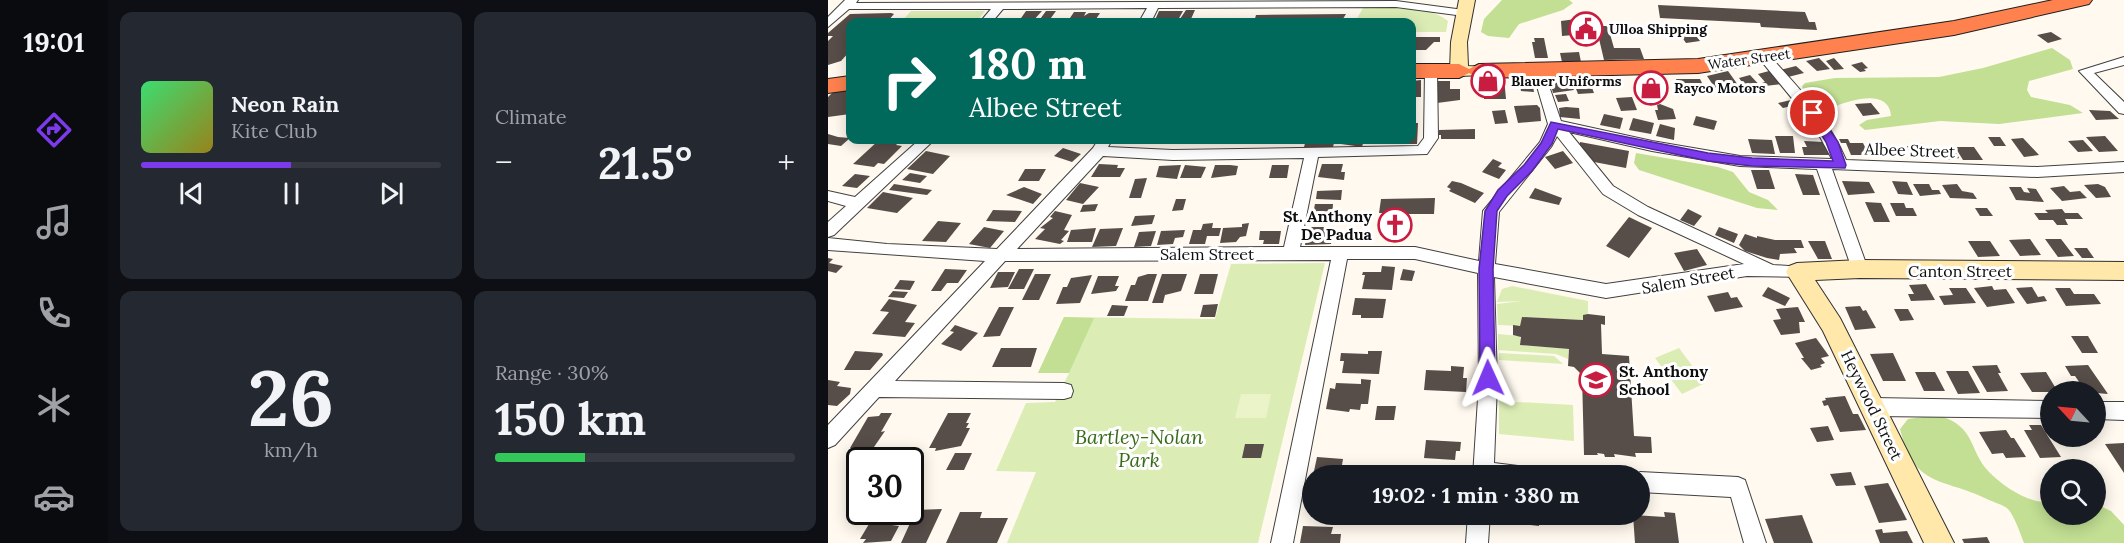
<!DOCTYPE html>
<html lang="en">
<head>
<meta charset="utf-8">
<style>
	body { margin:0; font-family:Lora,serif; background:#242831; color:#f1f3f6; height:100vh; display:flex; flex-direction:column; font-size:22px; white-space:nowrap }
	* { box-sizing:border-box; margin:0 }
	p { font-size:20px; color:#9ea1a6 }
	.icon { flex:none; width:33px; height:33px; fill:none; stroke:currentColor; stroke-width:2; stroke-linecap:round; stroke-linejoin:round }
	.map { position:relative; flex:1; overflow:hidden }
	.panel { display:flex; flex-direction:column; gap:12px; padding:12px; background:#0d0f14; width:720px }
	.panel>* { flex:none }
	.top-card { position:absolute; left:18px; top:18px; width:570px; height:126px; border-radius:12px; box-shadow:0 3px 15px #0003; background:#00695c; color:#fff; overflow:hidden }
	.needle { width:39px; rotate:296deg }
	.controls { position:absolute; left:1212px; top:381px; display:grid; gap:12px }
	.controls a { display:grid; place-items:center; width:66px; height:66px; border-radius:50%; background:#171b24; box-shadow:0 3px 15px #0003; font-size:30px }
	.speed { position:absolute; left:18px; top:447px; display:flex; gap:12px; font-size:30px; font-weight:700; text-align:center }
	.speed>* { display:grid; place-content:center; width:78px; height:78px; border-radius:50%; background:#171b24; box-shadow:0 3px 15px #0003; line-height:1 }
	.speed .limit { border:3px solid #111; border-radius:9px; background:#fff; color:#111 }
	.pin { position:absolute; display:grid; place-items:center; width:51px; height:51px; color:#fff; margin:-26px; border:3px solid #fff; border-radius:50%; box-shadow:0 2px 6px #0007 }
	.me { position:absolute; width:66px; margin:-33px; rotate:359deg; stroke-linejoin:round; filter:drop-shadow(0 0 4px #0008) }
	.turn { display:flex; align-items:center; gap:21px; height:126px; padding:0 24px; font-size:27px }
	.turn .icon { width:78px; height:78px; stroke-width:2.5 }
	.turn b { display:block; font-size:42px; line-height:51px }
	.big { font-size:45px; font-weight:700; line-height:1.1 }
	.panel .card { flex:1; display:flex; flex-direction:column; justify-content:center; gap:9px; min-width:0; padding:0 21px; border-radius:12px; background:#242831 }
	.panel .dial { align-items:center; gap:0 }
	.dial b { font-size:78px; line-height:1 }
	.song { display:flex; align-items:center; gap:18px }
	.cover { width:72px; height:72px; border-radius:9px; background:linear-gradient(135deg,hsl(140 70% 55%),hsl(50 70% 35%)) }
	.played { height:6px; border-radius:3px; background:linear-gradient(90deg,#7c3aed 50%,#363941 50%) }
	.keys { display:flex; justify-content:space-around; direction:ltr }
	.heat { display:flex; justify-content:space-between; align-items:center; font-size:33px; direction:ltr }
	.charge { height:9px; border-radius:4px; background:linear-gradient(90deg,#34c759 30%,#363941 0) }
	.panel .tiles { flex:1; display:grid; gap:12px; grid-template-columns:repeat(2,1fr) }
	.trip { position:absolute; left:474px; top:465px; width:348px; height:60px; border-radius:30px; background:#171b24; box-shadow:0 3px 15px #0003; font-weight:700; line-height:60px; text-align:center }
	main { display:flex; flex:1; min-height:0 }
	.tab-bar { display:flex; flex-direction:column; width:108px; justify-content:space-around; align-items:center; background:#090b0e; color:#9ea1a6 }
	.tab-bar .icon { width:42px; height:42px }
	.tab-bar .current { color:#7c3aed }
	.tab-bar b { font-size:27px; color:#f1f3f6 }
	.map>svg:first-child { display:block }
</style>
</head>
<body>
<main>
<nav class="tab-bar">
<b>19:01</b>
<svg class="icon current" aria-label="directions" viewBox="0 0 24 24"><path d="M12 3l9 9-9 9-9-9zM9 14v-3h6M13 9l2 2-2 2"/></svg>
<svg class="icon" aria-label="music" viewBox="0 0 24 24"><path d="M9 18V5l10-2v13"/><circle cx="6" cy="18" r="3"/><circle cx="16" cy="16" r="3"/></svg>
<svg class="icon" aria-label="phone" viewBox="0 0 24 24"><path d="M5 4h4l2 5-3 2q2 4 5 5l2-3 5 2v4C11 20 4 13 5 4z"/></svg>
<svg class="icon" aria-label="climate" viewBox="0 0 24 24"><path d="M12 3v18M4 7l16 10M4 17L20 7"/></svg>
<svg class="icon" aria-label="car" viewBox="0 0 24 24"><path d="M5 17H2v-5l4-1 3-4h7l3 4 3 1v5h-3M9 17h6M6 11h13"/><circle cx="7" cy="17" r="2"/><circle cx="17" cy="17" r="2"/></svg>
</nav>
<section class="panel">
<div class="tiles">
<div class="card">
<div class="song"><i class="cover"></i><div><b>Neon Rain</b><p>Kite Club</p></div></div>
<div class="played"></div>
<div class="keys"><svg class="icon" aria-label="previous" viewBox="0 0 24 24"><path d="M18 5L8 12l10 7zM5 5v14"/></svg><svg class="icon" aria-label="pause" viewBox="0 0 24 24"><path d="M8 5v14M16 5v14"/></svg><svg class="icon" aria-label="next" viewBox="0 0 24 24"><path d="M6 5l10 7-10 7zM19 5v14"/></svg></div>
</div>
<div class="card"><p>Climate</p>
<div class="heat"><a>−</a><b class="big">21.5°</b><a>+</a></div>
</div>
<div class="card dial"><b>26</b><p>km/h</p></div>
<div class="card"><p>Range · 30%</p><b class="big">150 km</b><div class="charge"></div></div>
</div>
</section>
<div class="map">
<svg width="1296" height="543" viewBox="0 0 1296 543">
	<rect width="100%" height="100%" fill="#fff9ef"/>
	<path fill="#dbedb5" d="M535 8C560 9 599 4 620 21L618 32H584V22H527Z
		M83 11H157L148 22H73Z
		M497 263 430 543H179L208 472 168 471 198 403 227 402 241 373H210L236 317 387 319 403 264Z
		M684 286 760 301V315H755V320L694 317 692 326 670 325 669 304 694 301 669 302 674 289Z
		M670 334 692 336 693 345 741 349 740 359 728 354 670 350Z
		M851 348 877 383 854 394 827 358Z
		M671 353 726 356 735 364 671 360Z
		M671 401 745 405 746 441 671 434Z"/>
	<path fill="#c2df93" d="M674 0H741L745 3 735 10 691 24 681 38 660 36 653 32 656 19Z
		M1224 48 1242 60 1245 69 1201 81 1199 90 1203 97 1242 105 1255 113 1171 124 1112 121 1037 130 1031 125 1039 120 1063 116C1061 88 1023 100 1008 106L1004 122C991 118 978 99 974 86L977 83 1007 78 1111 77 1155 68Z
		M808 153 890 167 905 172 921 192 940 200 950 210 929 208 811 170 806 163Z
		M236 317 266 318 241 373H210Z
		M1110 415C1149 427 1140 450 1161 472 1176 487 1201 504 1222 502V514H1268V504L1283 511 1296 525V543H1196C1192 533 1187 517 1180 509 1176 505 1165 502 1159 499 1114 477 1087 489 1072 429L1080 419Z"/>
	<path fill="#ebf3c8" d="M413 394H443L438 418H407Z"/>
	<path fill="#574d49" d="M830 5 977 12 981 22H987L989 30 933 27 932 23 832 18Z
		M358 10H367L363 19H352Z
		M198 11H214L204 22 191 21Z
		M218 11H228L220 22H210Z
		M331 11H355L350 20H327Z
		M246 12H258L256 16 261 13H272L266 22 240 21Z
		M63 13 66 14 59 22H22V51L13 61 0 65V41L5 36H0V33L22 14Z
		M518 14 513 22H426L428 15Z
		M748 19 765 20 768 33 734 36 733 21Z
		M768 26H803L805 33 782 34 786 48H812L816 59 776 60Z
		M865 31 872 41 858 43 851 33Z
		M1223 32 1234 39 1220 43 1209 35Z
		M588 37H612V42H606L598 50H588Z
		M706 38H716L720 58H707L704 42H707Z
		M751 52 753 62H734L732 53Z
		M991 58 1002 69 989 71 978 61Z
		M1006 58 1016 69 1006 70 998 61Z
		M1034 62 1040 68 1036 69 1038 71 1032 72 1023 65Z
		M968 66 976 73 960 77 952 70Z
		M900 71 910 85 887 88 879 76Z
		M941 71 953 84 937 86 934 83 937 82 930 74Z
		M922 75 936 90 922 93 911 78Z
		M655 78H676L678 99H656Z
		M848 79H872L876 87 852 89Z
		M593 80V97H584V81Z
		M691 80H704L706 92 693 91Z
		M735 80 737 85H744L746 90 725 93 722 81Z
		M761 80 766 93 750 94 745 81Z
		M609 81H622V89H632V100L609 103Z
		M833 83 835 92H812L810 84Z
		M22 90V114L0 117V97L6 91Z
		M738 94 741 101 730 102 727 95Z
		M804 97 809 110 793 111 788 98Z
		M963 100 968 105 955 108 950 103Z
		M1043 103 1052 114 1035 116 1027 104Z
		M832 104 845 109 848 119 830 120 827 110H830L829 105Z
		M709 105 712 108 713 121 690 123 686 106Z
		M738 107 751 108 752 119 732 117 731 108Z
		M677 110 680 123 667 124 664 111Z
		M1261 110 1282 111 1291 119 1268 120Z
		M776 114 795 118 792 129 772 125Z
		M868 116 889 121 886 130 865 125Z
		M805 118 826 123 823 134 801 130Z
		M584 123H590L589 144H573V140H584Z
		M832 124 847 128 846 140 828 136Z
		M647 129V139H613V135H611V130Z
		M0 134 10 137 22 138 13 146 0 144Z
		M947 136H965L967 153H952Z
		M1277 136 1290 151 1271 152 1258 137Z
		M1160 137H1172L1178 146H1166Z
		M1195 138 1211 155 1196 157 1183 139Z
		M920 139 944 140 947 154 924 153Z
		M1011 139H1020L1022 143H1035L1041 155H1023L1018 143H1013Z
		M51 140 71 142 68 145 74 146 56 164 50 163 46 167 25 164Z
		M243 140H262L259 144H240Z
		M478 140H536L534 147 506 143 505 147H476Z
		M1255 140 1265 151 1250 152 1240 141Z
		M976 141 996 142 1003 155H976L974 147H979Z
		M752 142 801 151 798 168 766 162 751 146Z
		M1083 143H1094L1102 158H1085L1079 146H1085Z
		M1125 147 1131 158 1121 160 1114 149Z
		M1127 147H1146L1155 160H1135Z
		M235 148 253 154 244 162 226 156Z
		M98 151 122 156 105 174 79 169Z
		M735 151 745 163 727 169 717 157Z
		M665 159 674 163 670 167 678 170 671 179 654 172Z
		M271 164 290 165 289 168H297L292 177H263Z
		M494 164H515L513 172H517L516 180 490 177Z
		M353 165 349 179 328 177 331 166Z
		M357 165 378 167 373 178H352Z
		M387 165H402L410 166 408 175 383 178Z
		M444 165H461L459 178H441Z
		M197 169H218L211 181H190Z
		M923 170H941L947 189H929Z
		M82 173 99 176 92 183 74 180Z
		M27 174 42 176 29 188 14 186Z
		M967 174 985 175 992 195H975Z
		M319 178 313 198H301L307 179Z
		M624 181 633 183 656 193 647 203 621 191 623 189 619 187Z
		M1014 181 1041 182 1047 193 1020 195Z
		M1064 181 1079 182 1085 195 1070 194Z
		M252 183 271 187 255 204 238 200Z
		M66 184 104 190 99 195 61 190Z
		M1085 184H1101L1104 190H1111L1113 194 1092 196Z
		M1129 184 1134 191 1145 193 1149 199 1122 198 1114 185Z
		M1270 184 1277 187 1283 197 1268 198 1256 185Z
		M1236 186 1242 192 1252 191 1259 198 1234 201 1222 188Z
		M196 187 214 194 205 204 178 195Z
		M1181 187H1193L1196 192 1202 193 1199 188 1208 189 1216 202 1188 200Z
		M707 188 734 198 731 205 701 198Z
		M514 190 513 200 488 199 489 191Z
		M55 192 85 198 69 213 39 208Z
		M607 198 606 214H580L579 235H572L571 239H559V235H552L555 213H551L553 199Z
		M348 199H358L355 210 344 211Z
		M1037 202 1053 203 1062 222H1046Z
		M1062 203H1076L1078 208H1085L1089 216H1068Z
		M270 204 267 211 252 212 255 205Z
		M487 204H505L504 219H485L482 209H486Z
		M1147 208H1159L1165 216H1152Z
		M860 209 874 216 866 226 852 220Z
		M1234 209 1237 213H1250L1255 219H1237L1240 225H1229L1225 220H1211L1206 213H1220L1217 210Z
		M165 210 194 211 187 222 158 221Z
		M227 211 244 215 236 230 241 231 233 240 236 241 232 244 207 239 217 229 212 228 225 218 222 217Z
		M327 215 324 224 303 226 307 216Z
		M801 217 824 228 801 258 778 246Z
		M110 221 133 223 118 242 94 241Z
		M385 223 384 228H393L391 236H379L377 244H361L365 230H373L375 224Z
		M421 223 418 236 412 237 408 242 392 243 395 228 414 227V224Z
		M156 227 176 231 162 248 141 244Z
		M480 227H506L503 244 477 245Z
		M891 227 910 234 906 243 887 235Z
		M268 228 264 242H239L243 230Z
		M295 228 288 246 264 247 272 229Z
		M357 230 355 237 347 238 345 244 329 245 333 231Z
		M328 231 323 246 306 247 311 232Z
		M432 231H453L451 244H435L436 240H431Z
		M917 234 929 238V236L947 240H973L976 248H966L969 253 952 254 951 260 939 258 917 251 911 245Z
		M1202 239 1213 255 1192 256 1181 240Z
		M1217 239H1233L1246 256 1230 257Z
		M980 241H997L1004 259H990Z
		M1140 241H1162L1172 256 1150 257Z
		M1246 248H1259L1266 258H1254Z
		M869 249 879 265 856 271 846 253Z
		M0 258 5 259 1 263 15 266 8 273 0 271Z
		M554 266 567 267 564 290 534 289 537 275H534L535 272H553Z
		M117 269 139 270 130 283H119L113 291H103Z
		M191 269H206L196 289H180Z
		M575 269 587 271 584 281 572 280Z
		M170 272H187L180 287 162 288Z
		M207 274H223L211 300H194Z
		M320 274H329L320 301H297L303 285H307L310 277Z
		M334 274H359L353 291 337 295 335 303H324Z
		M372 274H390L385 294H366Z
		M264 275 252 303 228 304 235 287H239L243 278Z
		M270 276H291L287 286H291L288 291 263 294Z
		M72 280 87 281 82 290 66 289Z
		M1098 284 1107 300 1083 301 1080 294H1086L1081 285Z
		M1164 286 1166 290 1178 289 1187 303 1159 307 1146 288Z
		M940 287 962 298 957 306 934 296Z
		M1204 287 1210 297 1216 296 1219 301 1199 304 1188 288Z
		M1121 288H1138L1148 303 1116 305 1111 296 1125 295Z
		M1227 288H1242L1246 294H1266L1273 304 1238 306Z
		M65 291 80 292 76 298 60 297Z
		M900 292 903 298 909 297 915 307 887 312 879 296Z
		M527 298 558 299 555 318H533V315H524Z
		M61 299 89 305 77 322 87 323 77 337 44 334 61 312 52 311Z
		M390 304 387 317H372L375 305Z
		M284 305 300 306 296 316H279Z
		M1032 306 1035 311 1038 310 1048 328 1027 330 1017 307Z
		M171 307H186L172 336 155 337Z
		M970 307 977 322H971L972 333 953 335 945 320 953 319 948 309Z
		M1066 309H1080L1086 320 1072 321Z
		M760 314 777 316V325L773 324 774 354 801 356 806 436 823 437 824 453H807L808 457 786 454 787 457H777L776 454 769 453 770 455H756L754 375 746 367 740 366 741 349 692 345 693 337 685 335V325L692 326 694 317 755 320V315Z
		M127 325 150 333 133 351 113 344 126 332 122 331Z
		M1243 336H1260L1270 353H1254Z
		M988 338 1001 356 993 358 997 363 992 365 994 367 983 370 973 358H976L967 343Z
		M173 348H209L203 367H164Z
		M27 351 54 353 55 355 42 370H16Z
		M540 351H554L551 374 514 373 516 361H512L513 353 540 354Z
		M1065 353 1078 381H1055L1042 354Z
		M1169 365 1173 373H1170L1180 391 1159 392 1144 366Z
		M1260 365 1280 394 1258 392 1247 376H1243L1237 366Z
		M623 366 636 367 635 378H639L638 392 596 390 598 370 623 371Z
		M1118 371H1140L1152 393 1130 394Z
		M1087 372H1107L1117 391H1096Z
		M1218 372 1230 392H1204L1192 373Z
		M533 379 543 380 540 404H533L532 410 522 409 521 412 498 409 502 388 507 389 508 383 533 384Z
		M0 380 12 382 9 386 23 388 22 394 9 406 0 405Z
		M1017 396 1025 414H1030L1038 430 1012 432 1000 405 996 406 994 401 998 400 997 398Z
		M549 406H568L566 420H547Z
		M53 413H64L53 432 57 431 46 447 22 448 40 417 51 416Z
		M120 413H143L138 423H141L138 428H142L133 446 107 451 108 448H101Z
		M1201 425H1213L1233 457 1212 458 1196 430H1204Z
		M1000 426 1006 440 989 442 982 428Z
		M1178 430 1183 438H1186L1198 457 1178 458 1175 453 1164 454 1151 432Z
		M598 440 633 442 632 451H628L627 460 596 458Z
		M1296 443V473L1277 444Z
		M417 444H436L433 458H414Z
		M127 453H144L136 470H118Z
		M489 457 515 459 514 465 521 466 520 476H485Z
		M1023 472 1028 485 1008 486 1002 474Z
		M1060 483 1079 520 1051 523 1036 486Z
		M114 509 98 543H73L88 510Z
		M132 512H154L152 518H180L169 543H118Z
		M836 512 847 513 851 543H807L805 515 837 517Z
		M606 514H633L632 520 606 518Z
		M670 514H712L711 526 670 521Z
		M974 515 985 543H946L937 519Z
		M44 519 67 520 64 525 71 526 63 541 35 543 38 539H32Z
		M475 526 505 527 503 534H513L512 543H472Z
		M1054 529 1055 533 1079 531 1085 543H1052L1047 530Z
		M1159 537 1162 543H1136L1134 539Z"/>
	<g fill="none" stroke-linecap="round" stroke-linejoin="round">
		<defs>
			<path id="street" d="M17 0H30L28 3 568 1 636 10 642 13 636 16 568 7 330 8 323 22H311L319 8 175 9 164 22H152L163 9H21L0 27V17Z
				M936 53 940 54C970 87 1001 119 1018 160L1209 167 1296 162V172L1209 177 1004 169 1040 269 1038 274H1026L1024 269 989 169 912 166 824 151 741 132 785 186 820 207 945 265 975 267 977 272 975 277 919 276 778 298 666 277 669 383 666 463 714 469 717 476H645L651 383 650 273 587 259H519L465 543H443L503 260 177 261 67 381 236 383 243 385 245 391 243 397 236 399 51 397 7 445 0 448V425L157 261 0 250V238L59 244 169 249 265 148 270 140H284L280 147 345 150 590 146 596 138 597 71 603 67 609 71 610 138 599 154 490 157 472 247H587L651 261 655 211 712 142 720 124 708 83 711 67H719L720 83 733 121 824 141 912 156 1004 159 985 124 930 57ZM729 136 775 194 810 215 916 264 778 284 667 264 671 212 723 147ZM275 156 345 160 476 158 456 247 189 249Z
				M1296 57V65L1266 73 1296 102V114L1291 113 1251 71Z
				M91 140H106L6 235 0 237V222L18 206 0 201V191L27 197Z
				M1046 398 1222 401V418L1046 416 1039 413 1036 407 1039 401Z
				M1268 402H1296V420L1268 419Z
				M812 472 910 477 917 480 938 543H916L903 497 812 492V476H805Z
				M640 514H662L660 543H638Z"/>
			<path id="secondary" d="M631 0H647L639 42 640 66 657 67 660 71 657 75 631 76 622 71 623 42Z
				M1032 260 1296 262V280L1032 278 987 280 1012 318 1126 543H1096L995 331 958 272 961 266 969 263Z"/>
			<path id="highway" d="M1225 0H1264L1261 4 1126 35 870 73 651 78 641 73 631 78H584V64H631L641 69 651 64 870 59 1126 21Z
				M22 76V90L0 93V79Z"/>
		</defs>
		<use href="#street" stroke="#414141" stroke-width="2"/>
		<use href="#secondary" stroke="#303030" stroke-width="2"/>
		<use href="#highway" stroke="#1f1f1f" stroke-width="2"/>
		<use href="#street" fill="#fff" fill-rule="evenodd"/>
		<use href="#secondary" fill="#ffe8aa" fill-rule="evenodd"/>
		<use href="#highway" fill="#fe814e" fill-rule="evenodd"/>
	</g>
	<path fill="#7c3aed" stroke="#51269a" stroke-width="1.5" d="M985 110 989 111 1010 142 1018 165 1017 168 924 166 880 161 730 129 724 144 704 171 679 196 669 211 665 269 667 378 665 383H654L652 378 651 269 657 211 670 190 696 165 713 143 723 122 880 153 924 158 1005 161 998 142 980 113Z"/>
	<defs>
		<symbol id="civic-ring" viewBox="-11 -11 22 22"><circle r="9.5" fill="#fff" stroke="#c81c40" stroke-width="1.5"/><path d="M-.6-6.5H3V-4.5H.6V-3L4-1V1h2V6H-6V1h2V-1L-.6-3ZM-1.2 2.5V6h2.4V2.5Z" fill="#c81c40"/></symbol>
		<symbol id="shop-ring" viewBox="-11 -11 22 22"><circle r="9.5" fill="#fff" stroke="#c81c40" stroke-width="1.5"/><path d="M-5-2.5h2.3a2.7 3.5 0 0 1 5.4 0H5L5.5 6h-11ZM-1.5-2.5h3a1.5 2.3 0 0 0-3 0Z" fill="#c81c40"/></symbol>
		<symbol id="church-ring" viewBox="-11 -11 22 22"><circle r="9.5" fill="#fff" stroke="#c81c40" stroke-width="1.5"/><path d="M-1.2-6h2.4v3.5h3.3v2.4h-3.3V6h-2.4V-.1h-3.3v-2.4h3.3Z" fill="#c81c40"/></symbol>
		<symbol id="school-ring" viewBox="-11 -11 22 22"><circle r="9.5" fill="#fff" stroke="#c81c40" stroke-width="1.5"/><path d="M0-5L7-2L0 1L-7-2ZM-4 1L0 2.5L4 1V4Q0 6-4 4Z" fill="#c81c40"/></symbol>
	</defs>
	<g fill-rule="evenodd">
		<use href="#civic-ring" x="739" y="10" width="38" height="38"/>
		<use href="#shop-ring" x="641" y="62" width="38" height="38"/>
		<use href="#shop-ring" x="804" y="69" width="38" height="38"/>
		<use href="#church-ring" x="548" y="206" width="38" height="38"/>
		<use href="#school-ring" x="749" y="361" width="38" height="38"/>
	</g>
	<g text-anchor="middle" stroke-width="6" stroke-linejoin="round" paint-order="stroke">
		<g font-size="14" font-weight="bold" fill="#0e0e0e" stroke="#fff" text-anchor="start">
			<text x="781" y="34">Ulloa Shipping</text>
			<text x="683" y="86">Blauer Uniforms</text>
			<text x="846" y="93">Rayco Motors</text>
		</g>
		<g font-size="14" fill="#0e0e0e" stroke="#fff">
			<text transform="translate(921 59) rotate(-8)" y="5">Water Street</text>
		</g>
		<g font-size="16" fill="#0e0e0e" stroke="#fff">
			<text transform="translate(1082 150) rotate(2)" y="6">Albee Street</text>
			<text x="379" y="260">Salem Street</text>
			<text x="1132" y="277">Canton Street</text>
			<text transform="translate(860 280) rotate(-10)" y="6">Salem Street</text>
			<text transform="translate(1044 405) rotate(64)" y="6">Heywood Street</text>
		</g>
		<g font-size="16" font-weight="bold" fill="#0e0e0e" stroke="#fff" text-anchor="end">
			<text x="544" y="222">St. Anthony<tspan x="544" dy="18">De Padua</tspan></text>
			<text x="791" y="377" text-anchor="start">St. Anthony<tspan x="791" dy="18">School</tspan></text>
		</g>
		<g font-size="20" font-style="italic" fill="#386b19" stroke="#fff">
			<text x="311" y="444">Bartley-Nolan<tspan x="311" dy="23">Park</tspan></text>
		</g>
	</g>
</svg>
<div class="controls">
<a><svg class="needle" viewBox="-14 -14 28 28"><path d="M0-13l5 13h-10z" fill="#e53935"/><path d="M0 13l5-13h-10z" fill="#9ea1a6"/></svg></a>
<a><svg class="icon" aria-label="search" viewBox="0 0 24 24"><circle cx="10" cy="10" r="6"/><path d="M15 15l6 6"/></svg></a>
</div>
<div class="speed"><div class="limit">30</div></div>
<div class="pin" style="left:985px;top:113px;background:#d93025"><svg class="icon" aria-label="arrive" viewBox="0 0 24 24"><path d="M6 21V4h12l-3 4 3 4H6"/></svg></div>
<svg class="me" style="left:660px;top:378px" viewBox="-20 -20 40 40"><path d="M0-17L14 15 0 8-14 15z" fill="#7c3aed" stroke="#fff" stroke-width="4"/></svg>
<div class="trip">19:02 · 1 min · 380 m</div>
<div class="top-card">
<div class="turn"><svg class="icon" aria-label="right" viewBox="0 0 24 24"><path d="M7 20v-9h11M14 6l5 5-5 5"/></svg><div><b>180 m</b>Albee Street</div></div>
</div>
</div>
</main>
</body>
</html>
